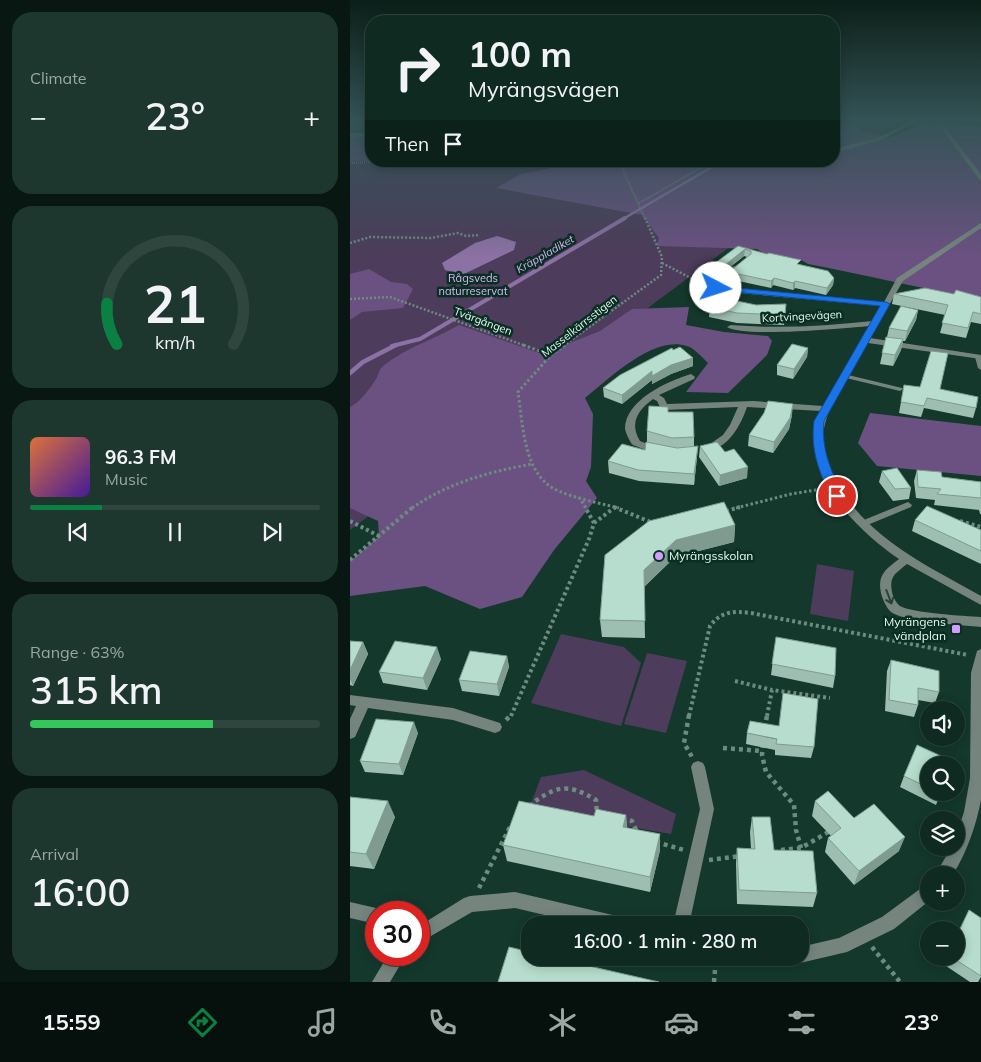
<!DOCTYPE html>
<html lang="en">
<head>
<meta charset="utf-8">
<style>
	body { margin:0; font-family:Mulish,sans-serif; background:#1d362e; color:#f1f3f6; height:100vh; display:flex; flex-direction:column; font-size:19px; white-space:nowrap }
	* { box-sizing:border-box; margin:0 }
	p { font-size:16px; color:#9ba7a5 }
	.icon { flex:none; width:28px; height:28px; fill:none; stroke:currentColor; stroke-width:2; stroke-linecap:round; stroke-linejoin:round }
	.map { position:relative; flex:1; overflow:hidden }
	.side { display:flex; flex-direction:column; gap:12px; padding:12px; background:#081712; width:350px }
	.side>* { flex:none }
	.banner { position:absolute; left:15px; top:15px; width:475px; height:152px; border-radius:20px; box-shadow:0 2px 12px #0003,0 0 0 1px #2f463f; background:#0f2a21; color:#f1f3f6; overflow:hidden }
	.fabs { position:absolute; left:570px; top:701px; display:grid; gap:10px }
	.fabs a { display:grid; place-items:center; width:45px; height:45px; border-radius:50%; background:#0f2a21; box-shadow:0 2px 12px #0003,0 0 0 1px #2f463f; font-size:25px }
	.speed { position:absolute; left:15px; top:901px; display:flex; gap:10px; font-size:25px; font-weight:700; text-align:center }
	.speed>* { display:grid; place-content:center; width:65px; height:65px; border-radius:50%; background:#0f2a21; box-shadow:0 2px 12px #0003,0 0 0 1px #2f463f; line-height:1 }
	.speed .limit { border:8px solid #d22; background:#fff; color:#111 }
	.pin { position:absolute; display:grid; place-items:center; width:42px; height:42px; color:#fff; margin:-21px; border:2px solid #fff; border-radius:50%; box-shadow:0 1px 5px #0007 }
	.me { position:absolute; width:55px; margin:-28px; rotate:95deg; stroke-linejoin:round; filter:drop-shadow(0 0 4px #0008) }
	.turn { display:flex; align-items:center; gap:18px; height:105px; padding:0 20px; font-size:22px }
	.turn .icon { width:65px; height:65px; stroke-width:2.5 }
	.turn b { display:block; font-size:35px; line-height:42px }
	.then { display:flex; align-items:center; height:48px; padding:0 20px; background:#0003; gap:10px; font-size:19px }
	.big { font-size:38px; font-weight:600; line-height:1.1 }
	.side .widget { flex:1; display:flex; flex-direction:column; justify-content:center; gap:8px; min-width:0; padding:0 18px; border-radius:20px; background:#1d362e }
	.side .dial { align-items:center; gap:0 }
	.dial svg { height:130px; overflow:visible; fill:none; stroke:#2f463f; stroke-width:7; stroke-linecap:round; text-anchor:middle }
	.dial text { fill:#f1f3f6; stroke:none }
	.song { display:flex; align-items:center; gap:15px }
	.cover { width:60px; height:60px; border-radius:8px; background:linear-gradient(135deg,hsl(20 70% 55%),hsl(260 70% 35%)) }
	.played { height:5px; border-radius:2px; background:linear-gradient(90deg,#0b8043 25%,#2f463f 25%) }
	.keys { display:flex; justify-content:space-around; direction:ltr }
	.heat { display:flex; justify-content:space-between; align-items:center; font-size:28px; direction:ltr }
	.charge { height:8px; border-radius:4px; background:linear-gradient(90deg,#34c759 63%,#2f463f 0) }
	.trip { position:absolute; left:171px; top:916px; width:288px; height:50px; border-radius:20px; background:#0f2a21; box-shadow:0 2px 12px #0003,0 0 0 1px #2f463f; font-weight:600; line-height:50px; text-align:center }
	.dock { display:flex; height:80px; justify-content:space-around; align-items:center; background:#06110d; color:#9ba7a5 }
	.dock .icon { width:35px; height:35px }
	.dock .selected { color:#0b8043 }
	.dock b { font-size:22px; color:#f1f3f6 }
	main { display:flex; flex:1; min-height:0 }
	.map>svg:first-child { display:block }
</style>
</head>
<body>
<main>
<section class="side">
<div class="widget"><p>Climate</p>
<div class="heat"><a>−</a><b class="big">23°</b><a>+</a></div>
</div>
<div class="widget dial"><svg viewBox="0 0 100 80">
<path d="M14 69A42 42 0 1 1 86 69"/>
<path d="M14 69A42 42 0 0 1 8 44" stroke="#0b8043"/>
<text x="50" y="56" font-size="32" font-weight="700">21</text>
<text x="50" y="72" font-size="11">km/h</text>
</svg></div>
<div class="widget">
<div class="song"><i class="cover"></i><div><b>96.3 FM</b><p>Music</p></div></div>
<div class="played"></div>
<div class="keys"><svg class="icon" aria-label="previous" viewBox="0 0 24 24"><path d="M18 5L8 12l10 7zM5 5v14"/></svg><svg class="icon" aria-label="pause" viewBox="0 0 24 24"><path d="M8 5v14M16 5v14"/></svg><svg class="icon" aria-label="next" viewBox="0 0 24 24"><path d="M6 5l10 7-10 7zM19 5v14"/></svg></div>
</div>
<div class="widget"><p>Range · 63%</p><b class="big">315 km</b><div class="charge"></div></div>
<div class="widget"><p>Arrival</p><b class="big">16:00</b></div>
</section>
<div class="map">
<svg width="631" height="982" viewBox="0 0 631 982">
	<rect width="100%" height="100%" fill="#14382c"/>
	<path fill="#144233" d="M0 120H21V133H0Z"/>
	<path fill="#4d3c5b" d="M484 120H550L0 530V136L21 137V161H484Z
		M467 564 504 571 498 621 460 614Z
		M211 634 274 647 291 663 271 726 181 703Z
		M297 653 337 661 316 733 274 724Z
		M234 770 326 814 321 834 179 809 191 777Z"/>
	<path fill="#6b5181" d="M484 120H512L509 131 540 137 573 124 631 126V299C573 289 516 275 458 264 443 253 422 260 407 249L307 246 309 238 292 215 146 188 171 174 201 168 195 161H484Z
		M0 136 21 137V161H30H0Z
		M19 269 41 282 57 284 63 289 53 308 12 312 0 320V274Z
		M339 307 336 325 374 332 418 336 422 341 417 355 378 393 336 392 358 363C353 358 344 348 337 346 303 335 259 379 235 398L243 414 241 467 236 481 247 498 204 550 172 597 130 609 75 586 0 596V559L4 558 29 536 28 521 0 508V407C11 401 19 390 26 379 29 374 29 369 33 366 55 348 85 339 109 325L192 354 250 331 282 309Z
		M520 413 631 426V476L527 466 508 443Z"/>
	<path fill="#8c71a4" d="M147 236 166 242 164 250 112 275 95 270 92 263 125 243Z"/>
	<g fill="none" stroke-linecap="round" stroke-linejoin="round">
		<path stroke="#8c71a4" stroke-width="2.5" d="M273 219 372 161"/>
		<path stroke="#8c71a4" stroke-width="4" d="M42 346 70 339 275 218"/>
		<path stroke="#8c71a4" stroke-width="4.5" d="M0 373 13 362 46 345"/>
		<path stroke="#6d8b80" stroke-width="2" stroke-dasharray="1 1" stroke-linecap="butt" d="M611 137H631
			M269 161 295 219
			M0 163 44 161
			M289 203 362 161"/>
		<path stroke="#6d8b80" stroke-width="2.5" stroke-dasharray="2 2" stroke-linecap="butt" d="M0 243 20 237 81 238 108 233 116 236 130 235
			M312 263 358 287
			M0 299 40 297 176 346
			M213 346 311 275 312 257 295 218"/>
		<path stroke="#6d8b80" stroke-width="3" stroke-dasharray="2.5 2.5" stroke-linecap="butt" d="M173 345 201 355
			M215 345 201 355 168 392C173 424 173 477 209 491 227 499 249 503 269 508
			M229 497 236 508
			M62 508C98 483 138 472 182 464
			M386 508 441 494 472 489"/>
		<path stroke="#6d8b80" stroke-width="4" stroke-dasharray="3 3" stroke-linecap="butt" d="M264 507 303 523
			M376 511 390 507
			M0 521 29 536
			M610 521 631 527
			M244 523 264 508
			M0 560 63 507
			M385 681 422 690
			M161 716 239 539 244 523 235 507
			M339 716 360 626C371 611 384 611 401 613L618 655
			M417 716 422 690 480 698"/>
		<path stroke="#6d8b80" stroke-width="4.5" stroke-dasharray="4 4" stroke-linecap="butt" d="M339 715 334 743 342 757
			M156 720 161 715
			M415 728 417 715
			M413 744 412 755 416 772 444 805 446 830 451 848
			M373 748 412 751
			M179 806C205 786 217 782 246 800L247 814
			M272 819 282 821 287 832
			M306 842 334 850
			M431 850 451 848 480 831
			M359 860 390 856
			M129 888 160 827
			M522 947 550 982
			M364 982 366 958"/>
		<path fill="#75857e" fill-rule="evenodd" d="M384 266 389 267 370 284 368 290H364L365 282Z
			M628 355 631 357V370L628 368 625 357Z
			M494 374 552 388 553 389 550 391 492 377V375Z
			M558 502 562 505 561 507 515 526 512 527 508 524 509 522Z"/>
		<path fill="#75857e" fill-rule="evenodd" d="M564 120H569L531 140 484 153V149L527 138Z
			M585 120H589L631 174V180L629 179Z
			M0 133H21V136L0 137Z
			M631 223V228L553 281 520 338 631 355V359L518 343C509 358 500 374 492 389 485 400 478 411 475 424 470 443 476 462 485 479 515 537 576 565 631 596V605L557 564C545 574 539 576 542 592 543 597 546 603 550 606 562 613 614 616 631 617V627C613 625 551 622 540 611 536 607 532 598 531 593 527 575 536 569 549 559 506 530 444 469 471 411L397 407C390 427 379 446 358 452L353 449 373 435 380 425 388 407 314 410 311 409 307 401 303 399C288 410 279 423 290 441L310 449 312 451 307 454 304 453 283 445 281 443C279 439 276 434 275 429 275 400 318 381 341 374L345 377 344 379 309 395 314 398 317 404 403 401 473 406 520 326C496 328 393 338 377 327L381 325C429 329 475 326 523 321L531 306 366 291H363V287L534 302 547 278Z
			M631 649V800C626 826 617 851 604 873L603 875H585L601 848H606V836L614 812 620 778 621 673 627 651Z
			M0 695 103 708 150 723 152 727 150 731 145 733 103 720 18 708 5 737 0 739V719L6 706 0 705Z
			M348 761 353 763 355 767 364 809 339 925H323L350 809 341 767 343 763Z
			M579 883V901L544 929 497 952 450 963 444 961 443 958H450V947L489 938 532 917 574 886Z
			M165 892 271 917 277 919 279 925H237L165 908 122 912 69 943V926L114 898 120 896Z
			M0 902 26 908 32 912H26V924L0 918Z
			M38 955H56L40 982H22Z"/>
	</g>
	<path fill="#9dbeb0" d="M388 246 451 265 484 278 483 285 476 295 445 288 443 290 423 285 421 288 379 279V272L397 257 394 256 369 276 359 274 360 267Z
		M544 294H604L631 297V324L621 322 616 338 590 333 595 315 542 304Z
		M406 305 435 315 434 325 387 323 359 317 360 307Z
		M568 310 566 320 555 341H553L551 350 543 366 530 364 536 337H537L539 328Z
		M458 348 457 357 443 379 427 375V365Z
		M323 350 343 366 321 374 302 384V380L272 404 254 397 253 388Z
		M554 385 570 387 590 389 626 408 623 418 574 408 571 417 549 413Z
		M318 412 344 437V446L347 457 344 485 289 481 259 473 258 461 295 450 304 444 297 442V431Z
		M442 415 439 429 423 453 398 446 399 435Z
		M350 446 397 478 369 486 349 457Z
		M567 470 592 477 631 482V514H630L629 510 584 505 585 500 566 498 564 481Z
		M532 471 561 488 559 499 543 501 529 482Z
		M565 520 631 530V564L562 531Z
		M385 525 384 542 325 557 294 587 295 638 252 637 250 620 255 555Z
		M426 637 485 676 483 688 421 675Z
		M0 641 13 642 18 654 3 686 0 685Z
		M157 656 159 667 149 696 112 691 109 680Z
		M91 659 77 690 33 683 29 672Z
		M541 660 589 692 585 703 568 700V705L564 717 535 711 537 671Z
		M68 733 53 775 15 772 10 761Z
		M397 733 464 747 461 758 425 755V750L396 744Z
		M579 765V792H591L586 805 550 787 554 776Z
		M0 797 45 817 24 869 0 866Z
		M465 801 504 818 549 851 504 885 475 852 478 838 481 836 462 816Z
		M276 815 277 828 310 834V850L300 892 157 861 153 845 244 816Z
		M402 817 424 850 467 893 463 907 387 904 386 863 387 848 401 849 400 832Z
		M619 910 631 918V977L628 982H620L593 964 597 958H606V936Z"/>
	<path fill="#7f9b90" d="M395 249 394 256 369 276V270Z
		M424 278 423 285 421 288V281Z
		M484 278 483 285 476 295 477 288Z
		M445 281V288L443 290V283Z
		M568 310 566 320 555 341 557 331Z
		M553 339 551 350 543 366 545 355Z
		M458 348 457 357 443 379 444 369Z
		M343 358V366L321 374 302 384V380L272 404V395L302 371Z
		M443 404 442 415 439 429 423 453 424 442Z
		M348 446 347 457 344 485V474Z
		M398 467 397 478 369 486 370 475Z
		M385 525 384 542 325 557 294 587 295 638 294 570 326 540Z
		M13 642 18 654 3 686 0 679V670Z
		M87 647 91 659 77 690 73 678Z
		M157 656 159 667 149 696 147 684Z
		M64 722 68 733 53 775 49 764Z
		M38 801 45 817 24 869 16 854Z
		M276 815 277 831 273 827Z
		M310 834V850L300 892V877Z
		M555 837 549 851 504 885 509 871Z"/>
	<path fill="#b6ddcd" stroke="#7f9b90" d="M388 246 417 254 419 253 451 260 447 264 478 271 484 278 477 288 445 281 443 283 424 278 421 281 379 272 401 254V251L395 249 369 270 360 267Z
		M575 288 604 294 606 290 631 297V314L623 312 618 328 592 323 598 305 544 294Z
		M368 297 406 305 436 304 435 315 387 313 360 307Z
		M551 306 568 310 557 331 539 328Z
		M536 337 553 339 545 355 532 353Z
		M442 344 458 348 444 369 427 365Z
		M330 347 343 358 321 365 302 376V371L272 395 253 388 270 375 322 348 323 350Z
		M581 351 598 353 590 389 628 397 626 408 577 398 574 406 551 402 554 385 570 387Z
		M418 401 443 404 440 418 424 442 399 435 414 413Z
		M299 406 318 407V412H343L344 437 322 438 297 431Z
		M296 442 327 448 348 446 344 474 288 470 258 461 272 444 295 450Z
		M367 442 375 452 384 449 398 467 370 475 350 446Z
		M547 468 561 488 545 489 532 471Z
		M567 470 591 472 592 477 631 482V498L587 494 591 489 568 487Z
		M374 502 385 525 326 540 294 570 295 621 250 620 255 555 299 521Z
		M577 506 631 530V551L565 520Z
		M426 637 486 648 485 676 422 664Z
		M0 641 13 642 0 670Z
		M45 641 87 647 73 678 29 672Z
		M120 651 157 656 147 684 109 680Z
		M541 660 589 671V692L568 688V705L539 700Z
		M433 693 468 699 464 747 426 744 427 739 397 733 400 721 429 726Z
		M26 719 64 722 49 764 10 761Z
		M567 745 602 761 601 765H579V788L554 776Z
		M478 791 504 818 524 804 555 837 509 871 478 838 491 828 465 801Z
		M0 797 38 801 16 854 0 852Z
		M169 801 244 816 246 809 276 815 273 827 310 834 300 877 153 845Z
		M402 817H420L424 850 463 851 467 893 389 890 387 848 405 849Z
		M619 910 631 918V976L603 958H606V938Z
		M159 947 180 952V958H204L309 982H148Z"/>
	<defs><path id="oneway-shaft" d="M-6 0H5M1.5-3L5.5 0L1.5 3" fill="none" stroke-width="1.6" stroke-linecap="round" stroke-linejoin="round" transform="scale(1.25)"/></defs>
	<use stroke="#244439" href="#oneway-shaft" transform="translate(539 597) rotate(69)"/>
	<linearGradient id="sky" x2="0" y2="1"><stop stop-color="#0b1f18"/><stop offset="0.47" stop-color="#345356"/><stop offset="1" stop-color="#345356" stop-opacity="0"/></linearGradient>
	<rect width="631" height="257" fill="url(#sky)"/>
	<path fill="#1a73e8" stroke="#114b97" d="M366 286 536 302 540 304 474 421C471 450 481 470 493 496L491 499H483C469 474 460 449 464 421L530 306 363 290V287Z"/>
	<g fill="#d19dfe" stroke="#092e22" stroke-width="2">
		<circle cx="309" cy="556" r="5"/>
		<rect x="601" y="624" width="10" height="10" rx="2.5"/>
	</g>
	<g text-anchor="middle" stroke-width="5" stroke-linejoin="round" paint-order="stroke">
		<g font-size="11" font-style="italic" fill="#d7affa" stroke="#092e22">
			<text transform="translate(195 254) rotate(-30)" y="4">Kräppladiket</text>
		</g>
		<g font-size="11" fill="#d9b9f5" stroke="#092e22">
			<text x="123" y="282">Rågsveds<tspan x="123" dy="13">naturreservat</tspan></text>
		</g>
		<g font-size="11" fill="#e6faf2" stroke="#092e22">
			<text transform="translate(452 316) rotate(-3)" y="4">Kortvingevägen</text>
			<text transform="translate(133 321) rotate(20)" y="4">Tvärgången</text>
			<text transform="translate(229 326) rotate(-38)" y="4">Masselkärrsstigen</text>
		</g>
		<g font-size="12" fill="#e6faf2" stroke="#092e22" text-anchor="start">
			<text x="319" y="560">Myrängsskolan</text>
			<text x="596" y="626" text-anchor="end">Myrängens<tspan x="596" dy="14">vändplan</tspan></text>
		</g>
	</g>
</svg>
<div class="fabs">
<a><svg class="icon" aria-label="sound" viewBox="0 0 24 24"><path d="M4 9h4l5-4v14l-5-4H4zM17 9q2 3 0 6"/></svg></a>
<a><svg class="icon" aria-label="search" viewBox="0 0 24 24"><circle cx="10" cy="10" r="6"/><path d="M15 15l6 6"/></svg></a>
<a><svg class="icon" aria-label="layers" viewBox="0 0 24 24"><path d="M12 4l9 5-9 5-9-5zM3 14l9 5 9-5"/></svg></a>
<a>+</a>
<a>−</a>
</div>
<div class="speed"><div class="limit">30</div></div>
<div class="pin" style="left:487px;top:496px;background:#d93025"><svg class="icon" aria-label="arrive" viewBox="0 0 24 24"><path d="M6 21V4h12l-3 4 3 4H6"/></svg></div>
<svg class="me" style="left:366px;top:288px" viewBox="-20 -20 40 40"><circle r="19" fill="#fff"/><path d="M0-13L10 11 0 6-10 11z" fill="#1a73e8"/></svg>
<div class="trip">16:00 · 1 min · 280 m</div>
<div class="banner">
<div class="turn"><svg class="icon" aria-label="right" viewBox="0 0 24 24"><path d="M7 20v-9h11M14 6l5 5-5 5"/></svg><div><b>100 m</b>Myrängsvägen</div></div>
<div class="then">Then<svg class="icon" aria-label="arrive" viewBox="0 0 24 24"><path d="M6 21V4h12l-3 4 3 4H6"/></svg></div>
</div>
</div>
</main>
<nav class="dock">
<b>15:59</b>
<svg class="icon selected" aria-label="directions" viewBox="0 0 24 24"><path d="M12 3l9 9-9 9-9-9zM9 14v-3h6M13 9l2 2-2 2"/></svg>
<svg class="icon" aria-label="music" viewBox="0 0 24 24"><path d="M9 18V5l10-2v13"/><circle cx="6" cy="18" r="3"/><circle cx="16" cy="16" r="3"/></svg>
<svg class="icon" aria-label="phone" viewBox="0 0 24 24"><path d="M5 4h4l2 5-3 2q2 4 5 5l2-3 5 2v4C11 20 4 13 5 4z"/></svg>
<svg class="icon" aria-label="climate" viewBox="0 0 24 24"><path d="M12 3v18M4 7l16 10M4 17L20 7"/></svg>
<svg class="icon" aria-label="car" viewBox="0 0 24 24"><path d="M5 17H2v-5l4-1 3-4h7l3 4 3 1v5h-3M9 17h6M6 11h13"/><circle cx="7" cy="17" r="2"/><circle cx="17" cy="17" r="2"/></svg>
<svg class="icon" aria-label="filters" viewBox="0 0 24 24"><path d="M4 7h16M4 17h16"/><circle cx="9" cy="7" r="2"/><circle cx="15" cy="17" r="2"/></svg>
<b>23°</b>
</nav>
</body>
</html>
